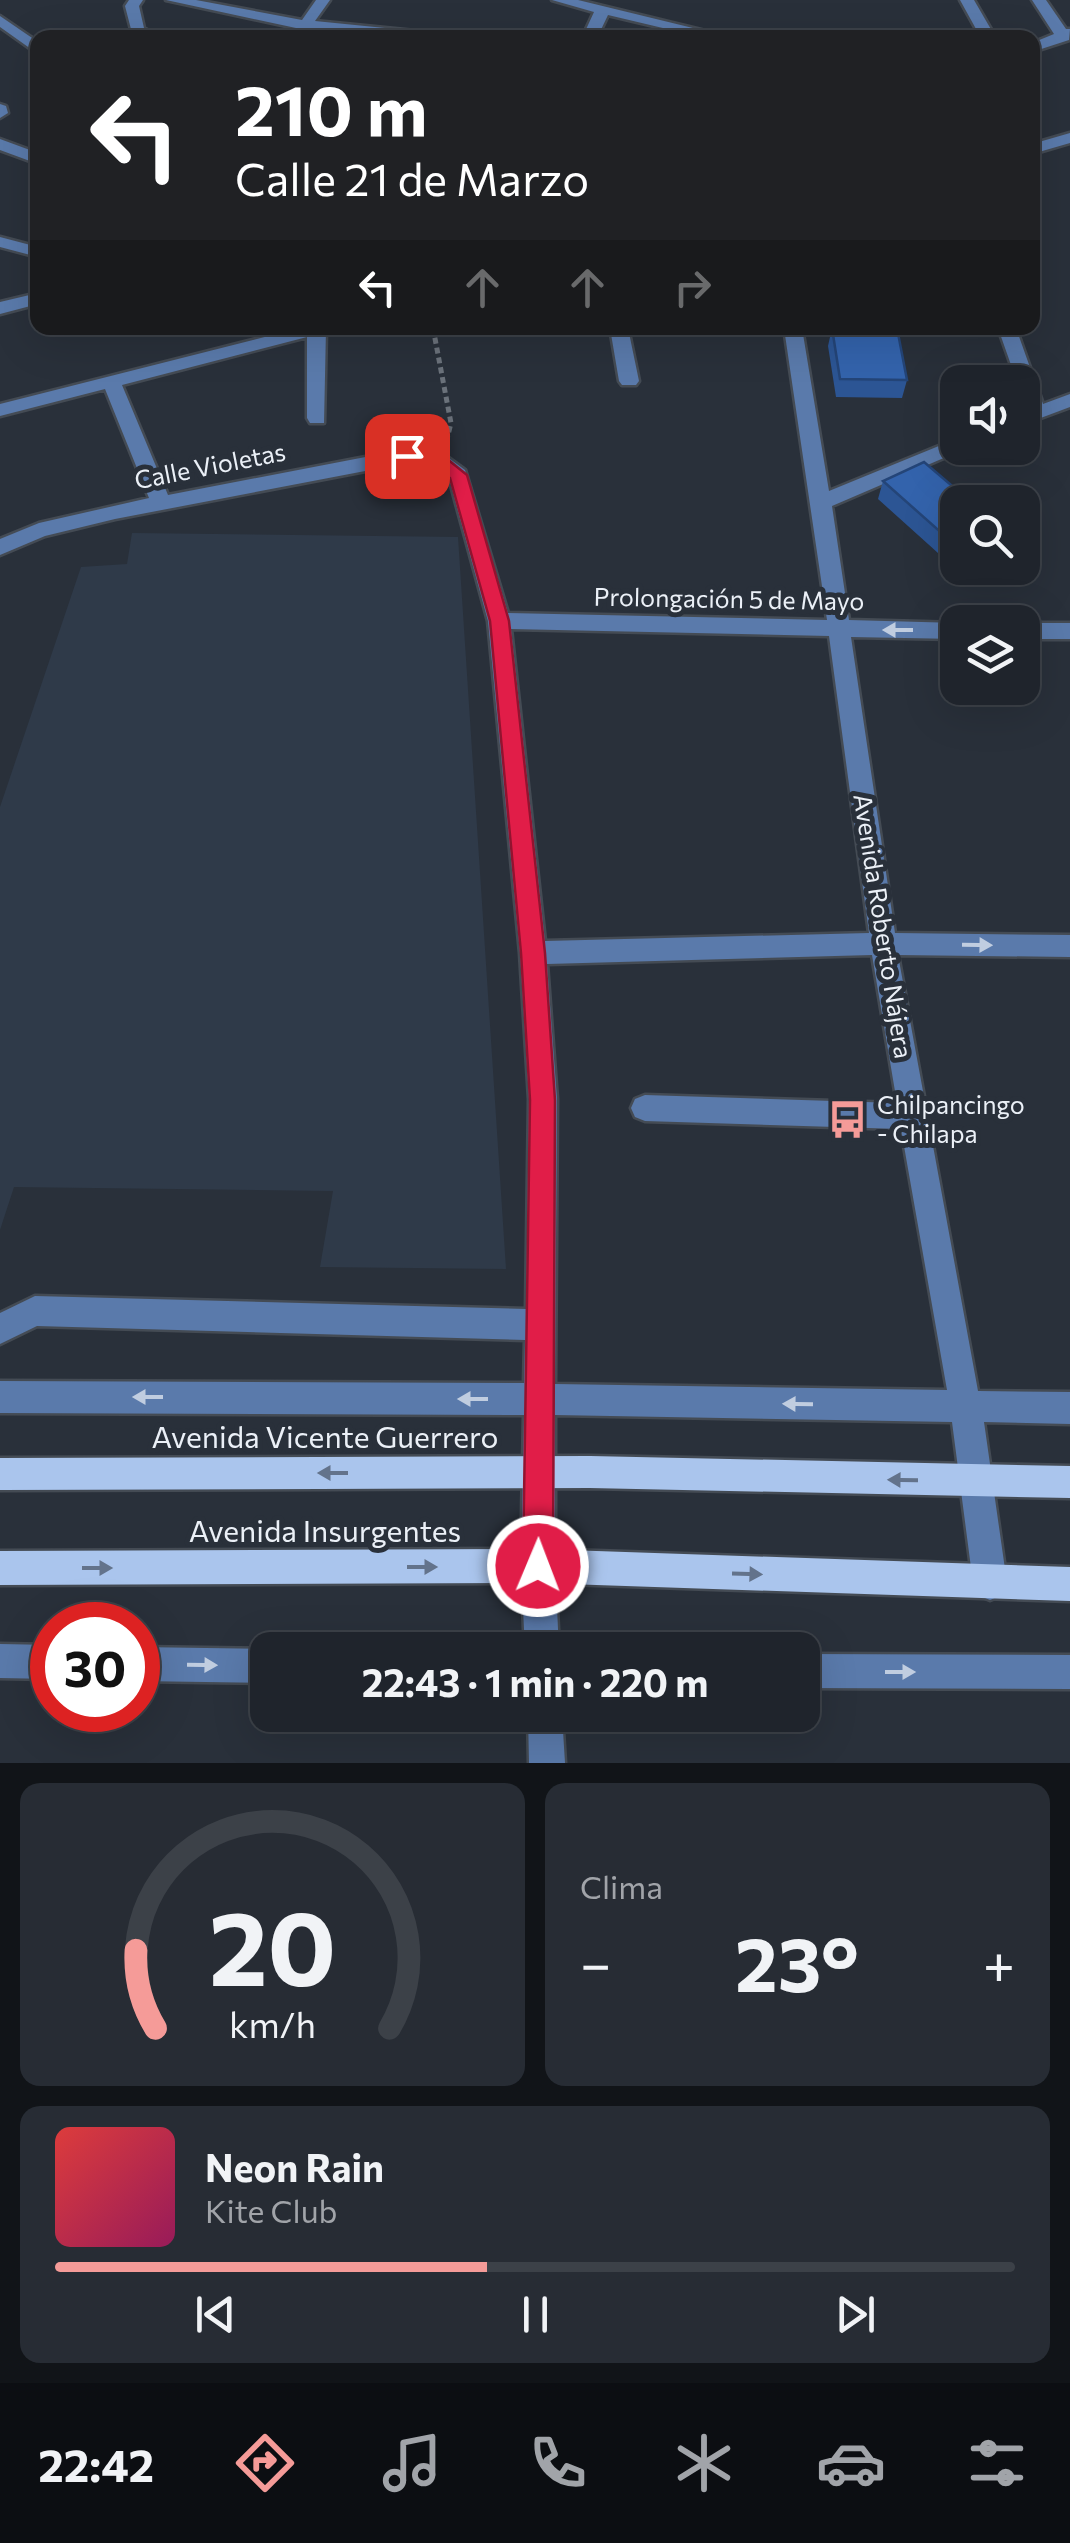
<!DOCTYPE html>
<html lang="es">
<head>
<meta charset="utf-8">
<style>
	body { margin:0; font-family:Commissioner,sans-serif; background:#272c34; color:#f1f3f6; height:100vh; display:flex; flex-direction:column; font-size:38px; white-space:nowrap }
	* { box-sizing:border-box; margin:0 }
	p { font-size:32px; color:#a1a4a9 }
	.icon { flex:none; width:55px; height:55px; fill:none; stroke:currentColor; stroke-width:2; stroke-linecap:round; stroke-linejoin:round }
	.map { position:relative; height:1763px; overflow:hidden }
	.side { display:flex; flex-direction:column; gap:20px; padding:20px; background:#111418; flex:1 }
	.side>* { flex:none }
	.guide { position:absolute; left:30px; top:30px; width:1010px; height:305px; border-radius:20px; box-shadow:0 10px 40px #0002,0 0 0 2px #3c4148; background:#202124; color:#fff; overflow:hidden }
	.fabs { position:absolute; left:940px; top:365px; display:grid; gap:20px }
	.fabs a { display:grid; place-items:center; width:100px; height:100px; border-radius:20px; background:#1f242c; box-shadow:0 10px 40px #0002,0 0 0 2px #3c4148; font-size:50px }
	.speed { position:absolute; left:30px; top:1602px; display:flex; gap:20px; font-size:50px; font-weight:700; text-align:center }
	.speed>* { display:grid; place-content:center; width:130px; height:130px; border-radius:50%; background:#1f242c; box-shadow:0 10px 40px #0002,0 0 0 2px #3c4148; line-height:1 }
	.speed .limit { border:15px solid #d22; background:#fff; color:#111 }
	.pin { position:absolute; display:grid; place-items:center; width:85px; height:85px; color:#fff; margin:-42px; border-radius:20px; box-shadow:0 5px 15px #0006 }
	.me { position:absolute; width:110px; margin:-55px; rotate:1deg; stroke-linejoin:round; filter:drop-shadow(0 0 8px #0008) }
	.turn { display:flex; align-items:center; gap:35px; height:210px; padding:0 40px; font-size:45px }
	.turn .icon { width:130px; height:130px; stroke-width:2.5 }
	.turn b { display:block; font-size:70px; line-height:85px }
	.lanes { display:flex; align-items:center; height:95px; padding:0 40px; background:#0003; justify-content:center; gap:50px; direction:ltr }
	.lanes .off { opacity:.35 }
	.big { font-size:75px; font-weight:700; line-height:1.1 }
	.side .widget { flex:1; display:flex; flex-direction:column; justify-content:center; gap:15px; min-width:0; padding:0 35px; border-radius:20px; background:#272c34 }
	.side .dial { align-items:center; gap:0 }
	.dial svg { height:260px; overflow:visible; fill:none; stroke:#3c4148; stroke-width:7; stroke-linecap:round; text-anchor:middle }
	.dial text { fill:#f1f3f6; stroke:none }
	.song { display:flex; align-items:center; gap:30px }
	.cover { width:120px; height:120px; border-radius:15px; background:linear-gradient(135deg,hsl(0 70% 55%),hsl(330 70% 35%)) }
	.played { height:10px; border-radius:5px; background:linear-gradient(90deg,#f59b98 45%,#3c4148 45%) }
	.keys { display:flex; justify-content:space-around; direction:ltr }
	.heat { display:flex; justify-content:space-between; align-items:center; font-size:55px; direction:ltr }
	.side .tiles { flex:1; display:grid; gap:20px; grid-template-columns:1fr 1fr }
	.widget:last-child { grid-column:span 2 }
	.trip { position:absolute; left:250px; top:1632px; width:570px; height:100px; border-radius:20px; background:#1f242c; box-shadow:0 10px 40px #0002,0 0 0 2px #3c4148; font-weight:700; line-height:100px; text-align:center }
	.dock { display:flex; height:160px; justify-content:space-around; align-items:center; background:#0c0e12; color:#a1a4a9 }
	.dock .icon { width:70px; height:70px }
	.dock .selected { color:#f59b98 }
	.dock b { font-size:45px; color:#f1f3f6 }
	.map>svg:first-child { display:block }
</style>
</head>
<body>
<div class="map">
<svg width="1070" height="1763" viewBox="0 0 1070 1763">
	<rect width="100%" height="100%" fill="#29303a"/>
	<path fill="#2f3a49" d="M132 533 458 537 506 1269 320 1267 333 1191 14 1187 0 1230V807L81 567 127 564Z"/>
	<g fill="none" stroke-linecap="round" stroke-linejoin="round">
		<defs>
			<path id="minor" d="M129 0H143L139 6 144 28 160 38 132 33 125 6Z
				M166 0H196L302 20 316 0H330L315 21 445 34 452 38H392L310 30 300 37 293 33 296 28Z
				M552 0H578L734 38H705L608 15 597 38H582L594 12Z
				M960 0H974L996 38H981Z
				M1032 0H1046L1066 29H1070L1069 40 1032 52V43L1054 34Z
				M0 16 38 42V54L0 27Z
				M0 104 6 106 8 113 0 118Z
				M1070 133V143L1032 154V144Z
				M0 139 38 153V164L0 150Z
				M0 237 38 247V257L0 247Z
				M38 293V304L0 314V302Z
				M300 328 326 329 324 423H310L307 418V337L122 385 168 495 407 449 442 453 465 470 508 613 827 620 784 328H802L829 491 951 441 958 440V448H967L832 506 849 620 958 623V639L851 637 895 933 1070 935V957L898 955 978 1391 1070 1392V1424L984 1422 1007 1583 1002 1595 990 1600 978 1595 973 1583 952 1422 555 1415V1566L559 1650H525L521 1566 524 1415 0 1413V1381L524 1383 525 1340 37 1326 0 1344V1313L35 1296 526 1309 529 1099 520 953 488 621 449 478 430 464 407 463 115 519 45 536 0 555V539L39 523 149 498 105 389 0 416V404ZM511 629 829 636 869 933 545 941ZM872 955 897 1103 645 1095 635 1099 631 1108 635 1117 645 1121 901 1129 947 1390 555 1384 557 1099 547 964Z
				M610 328H628L639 381 636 385H622L619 381Z
				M998 328H1016L1043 404 1070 394V407L1022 425V412L1026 411 1022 382H1017Z
				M1022 623H1070V639H1022Z
				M0 1644 52 1645V1679L0 1678Z
				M138 1647 268 1649V1683L138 1681Z
				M802 1654 1070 1655V1689L802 1688Z
				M528 1715H562L565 1763H529Z"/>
			<path id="major" d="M590 1456 1070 1466V1498L590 1488 0 1490V1458Z
				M538 1549 1070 1567V1601L538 1583 0 1585V1551Z"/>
		</defs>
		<use href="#minor" stroke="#444b54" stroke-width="5"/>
		<use href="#major" stroke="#444b54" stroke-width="5"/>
		<path stroke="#6b727b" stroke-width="5" stroke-dasharray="6 4" stroke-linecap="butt" d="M433 328 451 423 447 439"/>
		<use href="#minor" fill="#5a7aab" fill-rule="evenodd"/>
		<use href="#major" fill="#aac5ed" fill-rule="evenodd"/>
	</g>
	<path fill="#2c5594" d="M832 328 907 380 902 398 836 397 828 346Z
		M883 481 958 502V557L948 562 878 499Z"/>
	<path fill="#244578" d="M958 542V557L948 562 954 544Z"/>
	<path fill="#3363ac" stroke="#244578" stroke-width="2.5" d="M832 328H897L907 380 840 379Z
		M924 462 971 502H958V542L954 544 883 481Z"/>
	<defs><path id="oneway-solid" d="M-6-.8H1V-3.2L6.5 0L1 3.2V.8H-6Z" transform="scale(2.5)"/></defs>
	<g fill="#c0cde0">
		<use href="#oneway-solid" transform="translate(898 630) rotate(-180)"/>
		<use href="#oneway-solid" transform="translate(977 945) rotate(1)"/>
		<use href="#oneway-solid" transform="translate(148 1397) rotate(-180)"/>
		<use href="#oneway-solid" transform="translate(473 1399) rotate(-180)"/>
		<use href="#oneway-solid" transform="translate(798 1404) rotate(-179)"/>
		<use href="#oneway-solid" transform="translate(202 1665) rotate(1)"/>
		<use href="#oneway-solid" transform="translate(900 1672)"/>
	</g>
	<g fill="#63738b">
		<use href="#oneway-solid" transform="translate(333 1473) rotate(180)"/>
		<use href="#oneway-solid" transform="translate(903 1480) rotate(-179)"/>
		<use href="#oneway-solid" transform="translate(422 1567)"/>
		<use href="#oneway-solid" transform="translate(97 1568)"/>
		<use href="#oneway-solid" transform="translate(747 1574) rotate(2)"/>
	</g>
	<path fill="#e11d48" stroke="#92132f" stroke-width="2.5" d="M407 450 441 454 467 475 509 621 545 953 555 1100 553 1566 549 1577 538 1581 527 1577 523 1566 530 1100 521 953 490 621 450 478 430 464 401 460 398 456Z"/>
	<defs>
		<symbol id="bus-bare" viewBox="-9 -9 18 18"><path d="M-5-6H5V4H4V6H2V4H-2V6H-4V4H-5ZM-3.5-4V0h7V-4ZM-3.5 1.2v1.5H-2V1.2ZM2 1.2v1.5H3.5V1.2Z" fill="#f59b98" stroke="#29303a" stroke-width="2.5" paint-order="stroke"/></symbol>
	</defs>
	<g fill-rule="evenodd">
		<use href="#bus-bare" x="820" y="1092" width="55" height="55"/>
	</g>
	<g text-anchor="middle" stroke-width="10" stroke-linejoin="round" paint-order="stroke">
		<g font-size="25" fill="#ebf0f7" stroke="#29303a">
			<text transform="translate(210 466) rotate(-11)" y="9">Calle Violetas</text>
			<text transform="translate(729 599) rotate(1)" y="9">Prolongación 5 de Mayo</text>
			<text transform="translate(883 926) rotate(81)" y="9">Avenida Roberto Nájera</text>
		</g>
		<g font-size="25" fill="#ebf0f7" stroke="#29303a" text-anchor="start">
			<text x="877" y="1114">Chilpancingo<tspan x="877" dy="29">- Chilapa</tspan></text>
		</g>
		<g font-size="30" fill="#ebf0f7" stroke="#29303a">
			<text x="325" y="1448">Avenida Vicente Guerrero</text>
			<text x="325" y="1542">Avenida Insurgentes</text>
		</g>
	</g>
</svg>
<div class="fabs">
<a><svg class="icon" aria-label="sound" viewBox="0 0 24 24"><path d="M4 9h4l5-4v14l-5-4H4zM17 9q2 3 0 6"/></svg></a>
<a><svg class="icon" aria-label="search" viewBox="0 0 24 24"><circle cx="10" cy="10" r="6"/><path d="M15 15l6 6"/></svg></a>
<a><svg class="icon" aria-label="layers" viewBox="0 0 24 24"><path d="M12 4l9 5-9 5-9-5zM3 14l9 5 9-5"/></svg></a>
</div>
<div class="speed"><div class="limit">30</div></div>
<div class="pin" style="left:407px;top:456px;background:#d93025"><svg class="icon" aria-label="arrive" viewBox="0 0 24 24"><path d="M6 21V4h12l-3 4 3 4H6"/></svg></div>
<svg class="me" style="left:538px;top:1566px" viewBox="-20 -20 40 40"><circle r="17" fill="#e11d48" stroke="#fff" stroke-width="3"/><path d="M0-11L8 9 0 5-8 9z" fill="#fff"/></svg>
<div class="trip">22:43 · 1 min · 220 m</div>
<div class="guide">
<div class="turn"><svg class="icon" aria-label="left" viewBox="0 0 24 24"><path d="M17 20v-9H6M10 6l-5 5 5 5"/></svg><div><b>210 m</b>Calle 21 de Marzo</div></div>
<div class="lanes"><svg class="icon" aria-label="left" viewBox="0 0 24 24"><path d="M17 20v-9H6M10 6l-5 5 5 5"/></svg><svg class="icon off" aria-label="ahead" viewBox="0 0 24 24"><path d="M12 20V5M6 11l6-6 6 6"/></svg><svg class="icon off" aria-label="ahead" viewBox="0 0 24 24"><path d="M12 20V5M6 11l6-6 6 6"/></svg><svg class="icon off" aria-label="right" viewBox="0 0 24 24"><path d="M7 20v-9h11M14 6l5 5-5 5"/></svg></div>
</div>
</div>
<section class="side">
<div class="tiles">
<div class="widget dial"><svg viewBox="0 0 100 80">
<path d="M14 69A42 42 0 1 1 86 69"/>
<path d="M14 69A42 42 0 0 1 8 45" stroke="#f59b98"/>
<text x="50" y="56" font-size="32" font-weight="700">20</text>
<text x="50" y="72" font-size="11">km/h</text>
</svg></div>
<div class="widget"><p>Clima</p>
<div class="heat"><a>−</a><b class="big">23°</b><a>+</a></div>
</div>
<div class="widget">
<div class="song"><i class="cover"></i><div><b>Neon Rain</b><p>Kite Club</p></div></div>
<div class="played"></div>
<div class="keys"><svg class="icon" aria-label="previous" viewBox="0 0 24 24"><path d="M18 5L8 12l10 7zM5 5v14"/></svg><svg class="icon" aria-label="pause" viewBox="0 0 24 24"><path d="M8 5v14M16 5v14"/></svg><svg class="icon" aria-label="next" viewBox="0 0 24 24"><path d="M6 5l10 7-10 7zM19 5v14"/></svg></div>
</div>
</div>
</section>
<nav class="dock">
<b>22:42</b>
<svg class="icon selected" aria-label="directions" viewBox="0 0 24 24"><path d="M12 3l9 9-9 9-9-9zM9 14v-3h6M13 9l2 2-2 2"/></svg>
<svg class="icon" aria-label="music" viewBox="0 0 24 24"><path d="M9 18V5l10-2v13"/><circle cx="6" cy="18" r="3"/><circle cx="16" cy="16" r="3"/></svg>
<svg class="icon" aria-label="phone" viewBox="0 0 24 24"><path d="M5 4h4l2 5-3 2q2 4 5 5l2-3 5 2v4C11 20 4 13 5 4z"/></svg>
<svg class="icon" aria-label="climate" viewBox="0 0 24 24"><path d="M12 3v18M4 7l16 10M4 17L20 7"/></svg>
<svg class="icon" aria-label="car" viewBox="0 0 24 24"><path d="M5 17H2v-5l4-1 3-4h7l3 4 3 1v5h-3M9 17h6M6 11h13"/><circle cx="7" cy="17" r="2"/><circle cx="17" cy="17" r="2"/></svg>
<svg class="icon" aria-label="filters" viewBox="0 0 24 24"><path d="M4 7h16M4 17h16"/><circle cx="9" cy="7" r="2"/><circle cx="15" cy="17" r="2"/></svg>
</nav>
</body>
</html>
